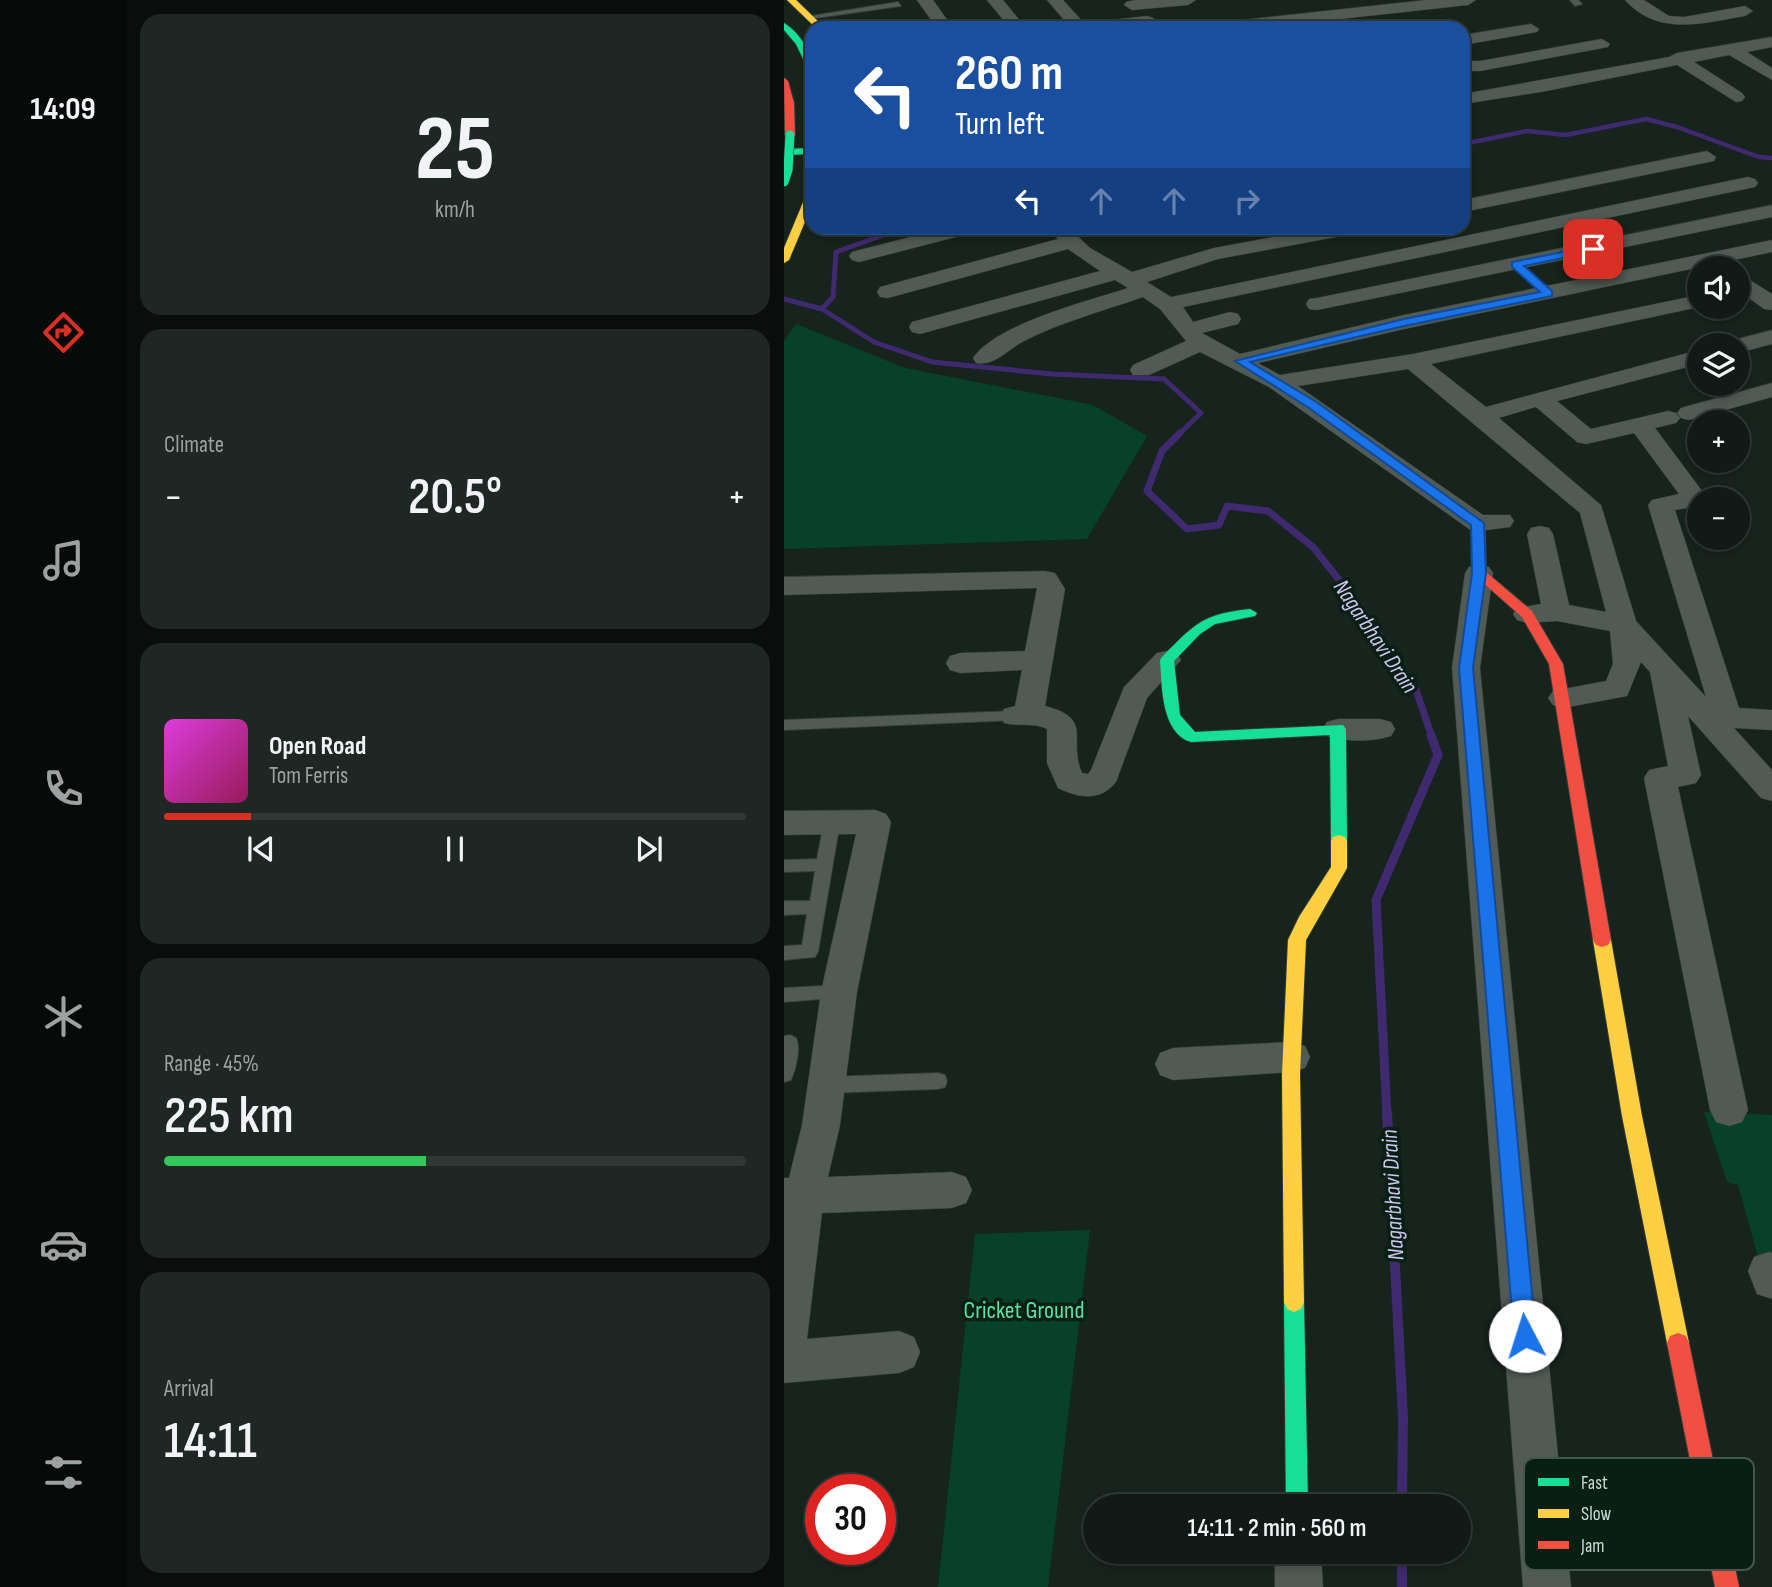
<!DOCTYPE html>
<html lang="en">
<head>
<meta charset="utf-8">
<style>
	body { margin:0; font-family:"Sofia Sans Condensed",sans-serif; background:#1e2723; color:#f1f3f6; height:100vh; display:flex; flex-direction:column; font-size:26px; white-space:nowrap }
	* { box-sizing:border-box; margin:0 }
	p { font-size:23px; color:#9ca1a1 }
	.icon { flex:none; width:38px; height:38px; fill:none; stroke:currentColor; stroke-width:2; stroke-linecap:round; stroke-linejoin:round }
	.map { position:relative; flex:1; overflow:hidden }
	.side { display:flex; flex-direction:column; gap:14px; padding:14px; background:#090e0c; width:658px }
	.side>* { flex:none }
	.banner { position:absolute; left:21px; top:21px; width:665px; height:214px; border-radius:21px; box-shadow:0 4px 10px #0003,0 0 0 2px #303835; background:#1a4fa0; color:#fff; overflow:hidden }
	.buttons { position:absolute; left:903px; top:256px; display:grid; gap:14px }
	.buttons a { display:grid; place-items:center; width:63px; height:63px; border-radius:50%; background:#111a16; box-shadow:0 4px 10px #0003,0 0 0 2px #303835; font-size:35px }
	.speed { position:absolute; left:21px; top:1474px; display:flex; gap:14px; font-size:35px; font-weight:700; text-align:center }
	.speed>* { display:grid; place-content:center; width:91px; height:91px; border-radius:50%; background:#111a16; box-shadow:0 4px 10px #0003,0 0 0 2px #303835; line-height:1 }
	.speed .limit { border:10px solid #d22; background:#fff; color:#111 }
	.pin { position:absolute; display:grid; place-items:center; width:60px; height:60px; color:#fff; margin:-30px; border-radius:14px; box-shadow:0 4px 10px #0006 }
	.me { position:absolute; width:77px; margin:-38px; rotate:355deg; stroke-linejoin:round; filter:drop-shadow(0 0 5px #0008) }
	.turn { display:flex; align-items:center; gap:24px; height:147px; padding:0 35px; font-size:32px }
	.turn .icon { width:91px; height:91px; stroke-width:2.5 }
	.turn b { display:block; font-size:49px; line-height:60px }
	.lanes { display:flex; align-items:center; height:66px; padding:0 35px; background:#0003; justify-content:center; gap:35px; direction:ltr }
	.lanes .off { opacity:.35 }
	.big { font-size:52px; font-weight:600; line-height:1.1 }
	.side .card { flex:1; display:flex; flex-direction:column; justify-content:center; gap:10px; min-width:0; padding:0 24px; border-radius:21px; background:#1e2723 }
	.side .dial { align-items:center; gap:0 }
	.dial b { font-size:91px; line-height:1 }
	.song { display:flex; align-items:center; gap:21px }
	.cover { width:84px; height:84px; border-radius:10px; background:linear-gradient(135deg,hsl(300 70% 55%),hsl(330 70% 35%)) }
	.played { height:7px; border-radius:4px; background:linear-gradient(90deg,#d93025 15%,#303835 15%) }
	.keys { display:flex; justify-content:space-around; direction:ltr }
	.heat { display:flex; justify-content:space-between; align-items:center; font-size:38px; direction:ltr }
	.charge { height:10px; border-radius:5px; background:linear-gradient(90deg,#34c759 45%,#303835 0) }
	.trip { position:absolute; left:299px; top:1494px; width:388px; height:70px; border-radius:35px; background:#111a16; box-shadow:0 4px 10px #0003,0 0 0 2px #303835; font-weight:600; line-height:70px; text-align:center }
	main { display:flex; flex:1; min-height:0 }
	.tab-bar { display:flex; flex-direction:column; width:126px; justify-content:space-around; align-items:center; background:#070a09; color:#9ca1a1 }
	.tab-bar .icon { width:49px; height:49px }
	.tab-bar .on { color:#d93025 }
	.tab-bar b { font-size:32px; color:#f1f3f6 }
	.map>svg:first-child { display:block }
</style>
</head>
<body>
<main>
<nav class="tab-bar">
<b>14:09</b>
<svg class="icon on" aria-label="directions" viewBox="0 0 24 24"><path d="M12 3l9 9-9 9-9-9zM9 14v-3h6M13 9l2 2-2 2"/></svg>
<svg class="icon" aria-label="music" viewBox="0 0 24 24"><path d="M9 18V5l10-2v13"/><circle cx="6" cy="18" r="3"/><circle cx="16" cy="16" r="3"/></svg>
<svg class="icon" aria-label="phone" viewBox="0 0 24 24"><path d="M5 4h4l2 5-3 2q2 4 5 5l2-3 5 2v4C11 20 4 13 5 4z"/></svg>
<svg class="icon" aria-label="climate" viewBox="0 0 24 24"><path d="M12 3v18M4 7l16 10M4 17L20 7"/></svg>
<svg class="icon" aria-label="car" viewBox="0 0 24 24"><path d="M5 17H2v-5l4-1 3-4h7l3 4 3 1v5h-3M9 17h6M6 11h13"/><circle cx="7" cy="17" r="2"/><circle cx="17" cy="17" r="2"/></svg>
<svg class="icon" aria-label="filters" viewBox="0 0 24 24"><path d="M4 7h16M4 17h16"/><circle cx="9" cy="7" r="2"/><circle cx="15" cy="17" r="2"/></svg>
</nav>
<section class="side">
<div class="card dial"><b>25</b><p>km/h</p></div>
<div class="card"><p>Climate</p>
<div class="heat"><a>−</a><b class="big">20.5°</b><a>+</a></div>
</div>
<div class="card">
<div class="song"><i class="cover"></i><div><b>Open Road</b><p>Tom Ferris</p></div></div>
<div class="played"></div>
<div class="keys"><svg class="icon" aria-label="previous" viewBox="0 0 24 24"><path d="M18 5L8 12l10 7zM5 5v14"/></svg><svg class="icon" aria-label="pause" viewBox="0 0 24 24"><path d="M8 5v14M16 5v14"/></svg><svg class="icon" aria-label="next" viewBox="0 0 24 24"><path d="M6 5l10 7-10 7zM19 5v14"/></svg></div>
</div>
<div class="card"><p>Range · 45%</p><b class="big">225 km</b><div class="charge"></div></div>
<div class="card"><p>Arrival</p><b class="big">14:11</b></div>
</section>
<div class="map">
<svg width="988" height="1587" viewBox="0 0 988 1587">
	<rect width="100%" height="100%" fill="#17231d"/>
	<path fill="#07412a" d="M12 324 121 368 309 405 363 436 303 539 0 549V341Z
		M920 1112 988 1115V1275H979L954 1185 943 1182Z
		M306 1230 264 1587H154L191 1234Z"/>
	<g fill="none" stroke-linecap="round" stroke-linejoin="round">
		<path stroke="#402a6f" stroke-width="4.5" d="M679 144 743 131 782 135 862 119 893 127 975 157 988 158"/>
		<path stroke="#402a6f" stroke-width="5" d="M0 299 38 309 90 342 148 362 268 374 380 379 417 413 394 435
			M38 309 49 297 52 252 119 228"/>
		<path stroke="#402a6f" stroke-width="7" d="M396 433 378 451 363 491 403 529 435 525 443 506 484 511 529 547 575 605 632 690 648 737"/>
		<path stroke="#402a6f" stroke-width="9" d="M603 1115 592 900 654 755 647 735"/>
		<path stroke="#402a6f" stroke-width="10" d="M603 1113 619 1418 618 1507
			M618 1552V1587"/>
		<defs>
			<path id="lane" d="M786 0H794L798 4 791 6Z
				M114 2 117 6 25 19 21 17Z
				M231 711 238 716 236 720 0 730V720Z
				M48 816 56 822 34 952 31 957 0 960V946L18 945 23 914 0 915V901H26L31 871 0 872V860L33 859 40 822Z
				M55 985 61 987 64 992 61 997 0 1002V988Z
				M6 1035 12 1038C17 1048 12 1069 7 1080L0 1082V1036Z
				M154 1073 161 1075 163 1081 161 1087 154 1089 42 1093 35 1091 33 1085 35 1079 42 1077Z"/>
			<path id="street" d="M133 0H149L169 28H153Z
				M203 0H219L242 28H226Z
				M263 0H279L300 23 363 16 369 18 376 28H287Z
				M352 0H412L404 5 348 10 340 5 342 2Z
				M642 0H692L684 5 474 28H423L431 23Z
				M841 0H860L885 16 900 17 961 6 969 11 961 16C919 23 874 37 841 0Z
				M747 24 755 29 753 32 679 45V35Z
				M988 37V47L963 52 988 68V80L945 55 910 62 958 93 961 97 958 101 952 102 893 65 757 92 679 104V94L885 57 893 53Z
				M818 39 826 44 824 47 696 71H679V61H696Z
				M923 151 932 157 930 161 679 212V200Z
				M964 177 971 179 974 183 971 187 399 307 409 322 446 312 454 314 457 319 454 324 418 333 456 354 620 315 988 240V252L620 329 474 363 496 375 629 354 915 295V306H920L647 364 702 407 915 350V364L773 401 807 429 884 411 892 413 896 418 892 423 871 428 924 499H915V506L891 510 955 708 988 710V730L950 728 988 770V801L977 798 904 716 917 775 912 783 894 787 964 1110 958 1122 945 1126 932 1122 926 1110 860 778 865 770 884 766 866 672 857 662 843 696 779 708 769 705 764 698 769 691 822 681 829 664 826 631 773 621 743 623 733 620 729 614 733 608 757 604 743 534 747 528 756 526 765 528 769 534 785 605 822 612 796 513 624 369 514 386 699 515H726L730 521 726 527 694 531 685 529 485 387 416 352 365 375H349L346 370 349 365 402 341 376 309 359 297C319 311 277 322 240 341 224 349 210 367 192 363L189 358C212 324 304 301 344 288L331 280 136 334 128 332 125 327 128 322 316 271 284 249 104 298 96 297 93 292 96 287 274 239 264 228H285L306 248 348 272 430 248 538 228H578L575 232 568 234 434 259 363 282 387 297ZM752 407 793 442 802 444 850 433 895 494 868 500 864 505 922 697 852 621 817 505 715 418Z
				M988 205V217L533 310 525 309 522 304 525 299 533 298Z
				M162 228H194L191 232 75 262 68 260 65 256 68 252Z
				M401 228H425L422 232H404Z
				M954 275 961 277 988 294V310L980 309 954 290Z
				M988 330V344L954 353V345H944L946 341Z
				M988 383V397L905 420 897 418 893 413 897 408Z
				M695 565 705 567 709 573 696 668 787 1587H739L668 668 681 573 685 567Z
				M261 571 271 573 281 589 261 706C311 719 283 738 298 773L304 774 307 770 340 687 373 653 383 651 393 653 397 660 363 698 332 782C316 802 295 798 274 788L263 763V729C250 722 234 727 220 723L216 716 220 709 231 706 238 670 176 673 166 670 162 663 166 656 176 653 241 651 253 588 0 595V577Z
				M554 719H596L607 722 611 729 607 736C588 742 562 742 543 736L539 729 543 722Z
				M91 810 102 814 107 822 73 992 56 1125 44 1177 168 1172 182 1177 188 1190 182 1203 168 1208 38 1213 23 1339 115 1331 130 1337 136 1352 130 1367 115 1373 0 1383V1178H5L18 1125 37 992 72 834 0 835V811Z
				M508 1042 521 1046 526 1057 521 1068 508 1072 389 1080 376 1075 371 1064 376 1053 389 1048Z
				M985 1252 988 1253V1299L973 1294 964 1271 970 1257Z
				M491 1552H537L539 1587H491Z"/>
			<path id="fast" d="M0 23C16 33 28 52 28 72L24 69 12 44 0 30Z
				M28 148V154L0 155V149Z
				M466 609 473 613 471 616 431 624 416 634 390 661 396 715 411 732 559 725 562 729 563 841 561 845H549L547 841 546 735 407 742C377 733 378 686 376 660L378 657C411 624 418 614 466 609Z
				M510 1292 517 1295 520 1302 524 1507H502L500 1302 503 1295Z"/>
			<path id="slow" d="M3 0H12L41 28H32Z
				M28 190V205L5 260 0 263V248L23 193Z
				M555 835 561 837 563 841V868L522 940 516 1074 520 1302 517 1309 510 1312 503 1309 500 1302 498 1074 504 940 515 917 547 867V841L549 837Z
				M818 933 824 935 827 940 858 1116 905 1343 902 1350 894 1353 886 1350 883 1343 838 1116 809 940 812 935Z"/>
			<path id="jam" d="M0 78 4 81 10 103 11 135 6 138 1 135Z
				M694 519 701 523 702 572 748 611 779 664 827 940 824 945 818 947 812 945 809 940 765 664 738 617 688 573 687 523Z
				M894 1333 902 1336 905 1343 955 1587H931L883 1343 886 1336Z"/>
		</defs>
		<use href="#lane" stroke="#343d38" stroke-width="2"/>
		<use href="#street" stroke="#343d38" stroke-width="1"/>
		<use href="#fast" stroke="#343d38" stroke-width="2"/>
		<use href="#slow" stroke="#343d38" stroke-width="2"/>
		<use href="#jam" stroke="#343d38" stroke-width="2"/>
		<use href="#lane" fill="#515a55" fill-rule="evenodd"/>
		<use href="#street" fill="#515a55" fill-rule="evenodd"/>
		<use href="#fast" fill="#16e098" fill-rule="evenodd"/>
		<use href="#slow" fill="#ffcf43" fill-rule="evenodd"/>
		<use href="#jam" fill="#f24e42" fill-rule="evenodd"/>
		<defs>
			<path id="fast-bridge" d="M0 182 4 170 6 135"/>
		</defs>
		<use href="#fast-bridge" stroke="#343d38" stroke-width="10" stroke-linecap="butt"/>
		<use href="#fast-bridge" stroke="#16e098" stroke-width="9"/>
	</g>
	<path fill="#1a73e8" stroke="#114b97" stroke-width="2" d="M809 246 814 249 813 251 740 266 768 291V296L620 326 466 362 534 403 700 523 702 573 689 668 752 1336 749 1344 741 1347 733 1344 730 1336 675 668 688 573 687 525 525 408 451 361 620 319 756 292 728 267V262Z"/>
	<g text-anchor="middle" stroke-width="7" stroke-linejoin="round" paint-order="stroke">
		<g font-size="23" font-style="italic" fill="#cfc6f2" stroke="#081f14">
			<text transform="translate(592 636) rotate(56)" y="8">Nagarbhavi Drain</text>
			<text transform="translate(608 1195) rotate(-93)" y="8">Nagarbhavi Drain</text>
		</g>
		<g font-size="24" fill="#58e4a2" stroke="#081f14">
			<text x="240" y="1318">Cricket Ground</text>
		</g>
	</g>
	<rect x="740" y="1458" width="230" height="112" rx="10" fill="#081f14" stroke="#43574d" stroke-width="2"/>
	<rect x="754" y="1478" width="31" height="8" fill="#16e098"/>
	<rect x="754" y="1509" width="31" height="9" fill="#ffcf43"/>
	<rect x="754" y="1541" width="31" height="8" fill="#f24e42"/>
	<g font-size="19" fill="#cddbd3">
		<text x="797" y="1489">Fast</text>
		<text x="797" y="1520">Slow</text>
		<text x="797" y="1552">Jam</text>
	</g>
</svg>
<div class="buttons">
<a><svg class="icon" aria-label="sound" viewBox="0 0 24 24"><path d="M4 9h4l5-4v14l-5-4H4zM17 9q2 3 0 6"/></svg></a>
<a><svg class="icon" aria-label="layers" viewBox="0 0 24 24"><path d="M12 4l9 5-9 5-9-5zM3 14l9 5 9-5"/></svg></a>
<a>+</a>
<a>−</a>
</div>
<div class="speed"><div class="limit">30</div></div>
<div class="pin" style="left:809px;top:249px;background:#d93025"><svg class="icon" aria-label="arrive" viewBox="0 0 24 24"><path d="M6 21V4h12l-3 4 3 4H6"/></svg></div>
<svg class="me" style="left:741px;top:1336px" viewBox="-20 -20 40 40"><circle r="19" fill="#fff"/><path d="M0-13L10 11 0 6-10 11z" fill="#1a73e8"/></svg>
<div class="trip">14:11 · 2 min · 560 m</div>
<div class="banner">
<div class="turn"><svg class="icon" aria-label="left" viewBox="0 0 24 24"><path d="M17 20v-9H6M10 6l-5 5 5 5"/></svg><div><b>260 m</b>Turn left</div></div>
<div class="lanes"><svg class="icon" aria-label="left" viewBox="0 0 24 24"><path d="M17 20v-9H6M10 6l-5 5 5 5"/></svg><svg class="icon off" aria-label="ahead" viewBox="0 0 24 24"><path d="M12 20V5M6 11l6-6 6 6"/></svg><svg class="icon off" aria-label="ahead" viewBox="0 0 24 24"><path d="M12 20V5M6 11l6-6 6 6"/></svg><svg class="icon off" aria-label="right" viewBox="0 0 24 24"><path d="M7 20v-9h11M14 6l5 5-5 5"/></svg></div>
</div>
</div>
</main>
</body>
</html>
